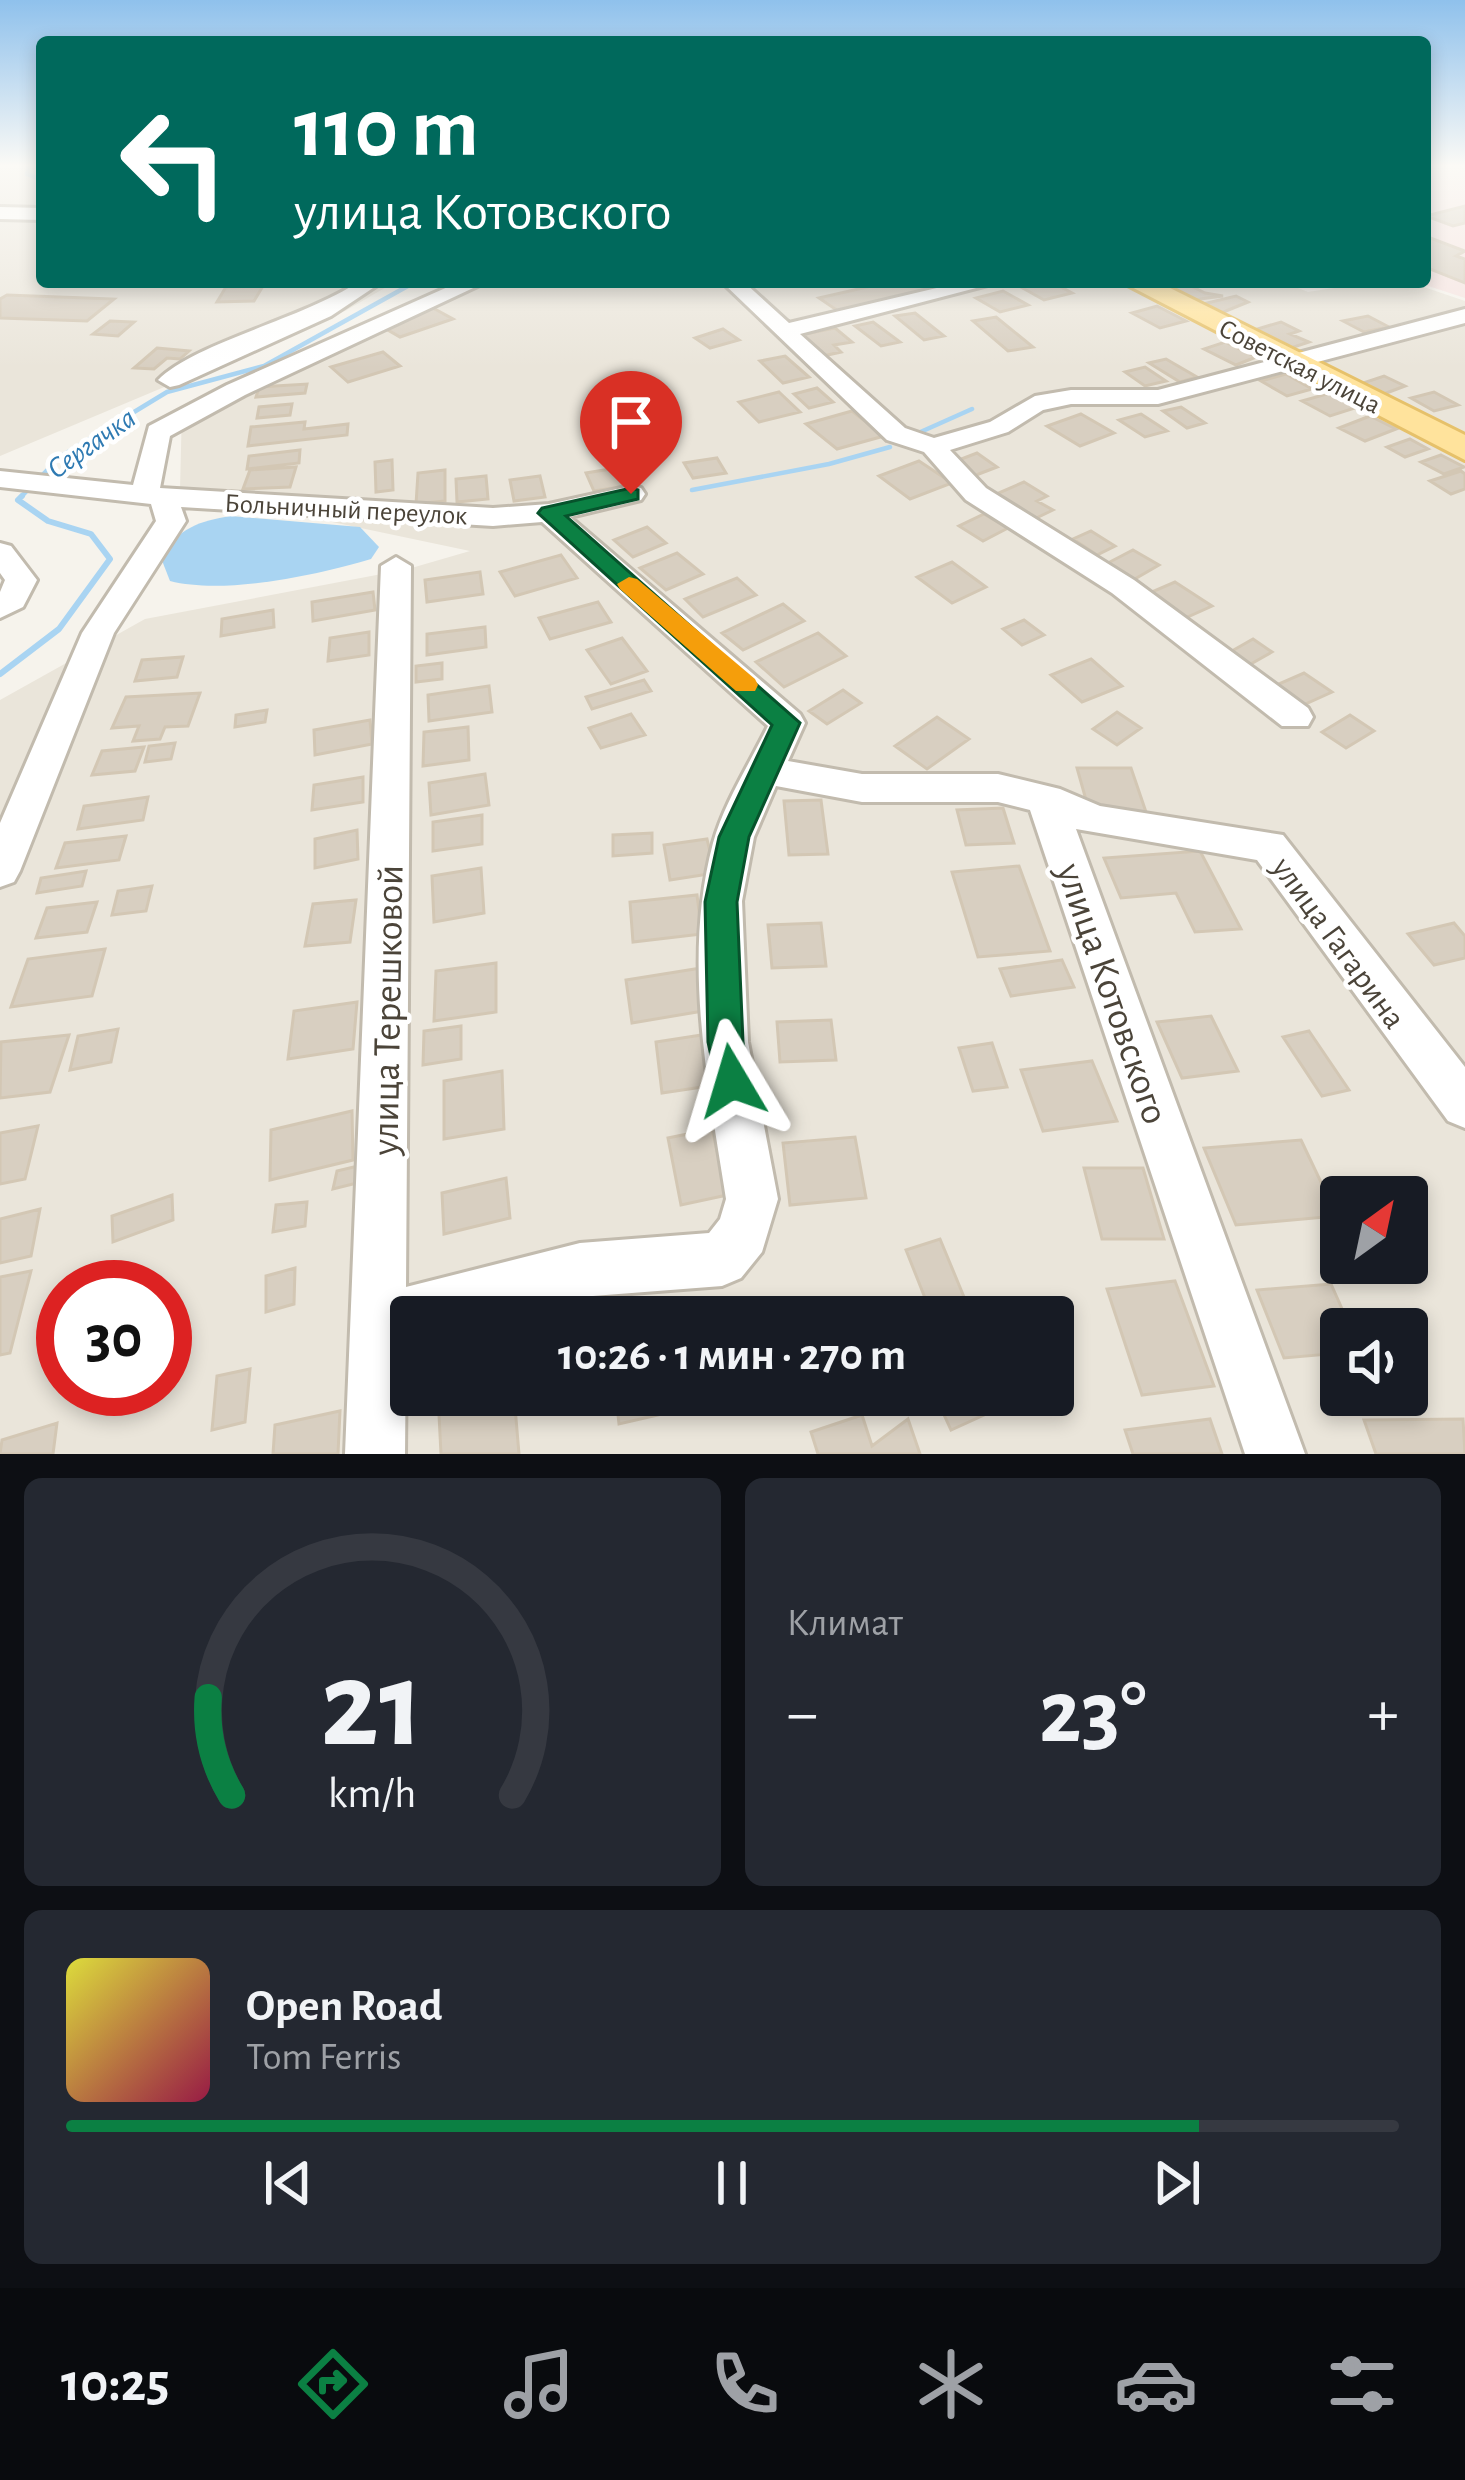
<!DOCTYPE html>
<html lang="ru">
<head>
<meta charset="utf-8">
<style>
	body { margin:0; font-family:"Alegreya Sans",sans-serif; background:#242831; color:#f1f3f6; height:100vh; display:flex; flex-direction:column; font-size:45px; white-space:nowrap }
	* { box-sizing:border-box; margin:0 }
	p { font-size:39px; color:#9ea1a6 }
	.icon { flex:none; width:66px; height:66px; fill:none; stroke:currentColor; stroke-width:2; stroke-linecap:round; stroke-linejoin:round }
	.map { position:relative; height:1454px; overflow:hidden }
	.sheet { display:flex; flex-direction:column; gap:24px; padding:24px; background:#0d0f14; flex:1 }
	.sheet>* { flex:none }
	.hud { position:absolute; left:36px; top:36px; width:1395px; height:252px; border-radius:12px; box-shadow:0 6px 18px #0003; background:#00695c; color:#fff; overflow:hidden }
	.needle { width:78px; rotate:33deg }
	.fabs { position:absolute; left:1320px; top:1176px; display:grid; gap:24px }
	.fabs a { display:grid; place-items:center; width:108px; height:108px; border-radius:12px; background:#171b24; box-shadow:0 6px 18px #0003; font-size:60px }
	.speed { position:absolute; left:36px; top:1260px; display:flex; gap:24px; font-size:60px; font-weight:700; text-align:center }
	.speed>* { display:grid; place-content:center; width:156px; height:156px; border-radius:50%; background:#171b24; box-shadow:0 6px 18px #0003; line-height:1 }
	.speed .limit { border:18px solid #d22; background:#fff; color:#111 }
	.pin { position:absolute; display:grid; place-items:center; width:102px; height:102px; color:#fff; margin:-123px -51px; border-radius:50% 50% 50% 0; rotate:-45deg; box-shadow:0 0 12px #0007 }
	.pin .icon { rotate:45deg }
	.me { position:absolute; width:132px; margin:-66px; rotate:353deg; stroke-linejoin:round; filter:drop-shadow(0 0 9px #0008) }
	.turn { display:flex; align-items:center; gap:42px; height:252px; padding:0 60px; font-size:54px }
	.turn .icon { width:156px; height:156px; stroke-width:2.5 }
	.turn b { display:block; font-size:84px; line-height:102px }
	.big { font-size:90px; font-weight:700; line-height:1.1 }
	.sheet .tile { flex:1; display:flex; flex-direction:column; justify-content:center; gap:18px; min-width:0; padding:0 42px; border-radius:18px; background:#242831 }
	.sheet .dial { align-items:center; gap:0 }
	.dial svg { height:312px; overflow:visible; fill:none; stroke:#363941; stroke-width:7; stroke-linecap:round; text-anchor:middle }
	.dial text { fill:#f1f3f6; stroke:none }
	.song { display:flex; align-items:center; gap:36px }
	.cover { width:144px; height:144px; border-radius:18px; background:linear-gradient(135deg,hsl(60 70% 55%),hsl(340 70% 35%)) }
	.played { height:12px; border-radius:6px; background:linear-gradient(90deg,#0b8043 85%,#363941 85%) }
	.keys { display:flex; justify-content:space-around; direction:ltr }
	.heat { display:flex; justify-content:space-between; align-items:center; font-size:66px; direction:ltr }
	.sheet .tiles { flex:1; display:grid; gap:24px; grid-template-columns:1fr 1fr }
	.tile:last-child { grid-column:span 2 }
	.trip { position:absolute; left:390px; top:1296px; width:684px; height:120px; border-radius:12px; background:#171b24; box-shadow:0 6px 18px #0003; font-weight:700; line-height:120px; text-align:center }
	.tabs { display:flex; height:192px; justify-content:space-around; align-items:center; background:#090b0e; color:#9ea1a6 }
	.tabs .icon { width:84px; height:84px }
	.tabs .on { color:#0b8043 }
	.tabs b { font-size:54px; color:#f1f3f6 }
	.map>svg:first-child { display:block }
</style>
</head>
<body>
<div class="map">
<svg width="1465" height="1454" viewBox="0 0 1465 1454">
	<rect width="100%" height="100%" fill="#f6f3ec"/>
	<path fill="#eae5da" fill-rule="evenodd" d="M0 164H42V282H395L345 311 0 456Z
		M473 282H1283L1308 292 1373 282H1409L1465 301V1454H0V700L145 619 408 569 470 551 180 490 182 408ZM1341 1197H1407V1263H1341ZM63 1287H165V1389H63ZM411 1317H1053V1395H411ZM1341 1329H1407V1395H1341Z"/>
	<path fill="#f6e3e0" d="M1425 164H1465V298L1416 282H1425Z"/>
	<path fill="#a9d4f2" d="M231 516 360 527 379 547 371 559C318 575 224 595 170 581L161 558C178 528 199 521 231 516Z"/>
	<g fill="none" stroke-linecap="round" stroke-linejoin="round">
		<path stroke="#a9d4f2" stroke-width="4.5" d="M29 164 27 174 42 180
			M916 434 972 409
			M692 490 829 464 890 447
			M19 499 60 457 167 392 264 366 415 282"/>
		<path stroke="#a9d4f2" stroke-width="6" d="M0 674 59 629 110 559 91 534 48 521 18 500 22 496"/>
	</g>
	<path fill="#d8cfc1" stroke="#d3c7b4" stroke-width="3" d="M1465 206V223L1453 226 1426 216Z
		M1425 236 1465 251 1456 256 1465 259V283L1425 267Z
		M889 282H962L838 311 819 298Z
		M1034 282H1052L1072 293 1044 300 1019 286Z
		M1187 284 1205 293 1223 296 1193 300 1170 289Z
		M263 286 254 301 217 302 226 287Z
		M1003 291 1028 305 1000 312 976 298Z
		M7 295 114 299 87 321 0 318V299Z
		M1236 296 1248 302 1221 313 1203 304Z
		M1157 306 1186 321 1160 328 1132 313Z
		M433 308 453 319 400 337 381 326Z
		M915 313 944 336 924 340 895 316Z
		M1368 316 1389 327 1364 332 1343 321Z
		M996 317 1033 347 1008 351 973 321Z
		M110 321 134 322 118 336 93 334Z
		M873 322 900 342 881 346 855 326Z
		M1281 322 1299 331 1290 334 1309 342 1291 348 1254 330Z
		M835 328 852 342 834 345 841 352 818 357 795 336Z
		M723 329 739 340 710 348 695 338Z
		M1225 342 1256 357 1236 365 1204 349Z
		M157 348 189 351 180 359 167 358 154 369 134 368Z
		M383 352 400 366 348 382 331 367Z
		M785 356 809 377 783 383 760 361Z
		M1166 359 1197 377 1180 382 1149 363Z
		M1145 367 1166 381 1145 386 1125 372Z
		M1286 374 1312 389 1287 396 1261 381Z
		M1384 376 1405 386 1381 395 1360 384Z
		M307 384 305 393 256 397 259 387Z
		M817 388 833 402 809 408 794 394Z
		M779 392 800 412 759 422 739 402Z
		M1434 392 1458 405 1434 411 1411 398Z
		M1330 393 1358 407 1330 416 1302 401Z
		M292 404 290 415 257 418 259 407Z
		M1181 407 1205 423 1187 428 1163 411Z
		M852 411 884 436 837 449 806 424Z
		M1081 414 1114 433 1080 446 1047 426Z
		M1141 414 1167 431 1145 437 1119 420Z
		M1370 416 1396 429 1365 441 1339 428Z
		M305 422 304 429 348 424 347 435 248 446 251 427Z
		M1410 439 1428 449 1405 457 1387 447Z
		M300 450 299 463 247 469 249 456Z
		M977 453 997 467 971 477 951 463Z
		M1441 455 1464 467 1444 474 1421 462Z
		M717 458 726 473 693 478 684 463Z
		M392 460 393 490 376 492 375 462Z
		M919 461 952 483 910 499 879 476Z
		M629 466 638 484 594 491 586 473Z
		M296 467 290 487 243 489 250 470Z
		M445 470V501L416 504 418 473Z
		M1461 471 1465 474V489L1451 494 1430 481Z
		M486 476 488 499 457 502 456 479Z
		M540 476 545 497 514 501 510 480Z
		M1024 482 1047 496 1037 501 1053 510 1032 520 994 495Z
		M984 514 1008 528 983 541 959 526Z
		M647 527 666 543 633 557 614 540Z
		M1091 531 1115 546 1097 555 1073 539Z
		M1133 550 1159 565 1133 580 1106 564Z
		M677 553 703 574 666 590 640 568Z
		M561 555 577 578 515 596 500 572Z
		M952 562 986 587 952 603 917 577Z
		M480 572 483 594 427 602 425 580Z
		M737 578 756 595 703 617 685 599Z
		M1175 582 1212 606 1183 619 1147 594Z
		M373 592 375 610 313 621 312 602Z
		M598 602 611 622 550 639 539 618Z
		M783 604 804 621 743 650 722 633Z
		M273 610 274 627 221 636 222 619Z
		M1024 620 1044 635 1022 645 1003 629Z
		M485 627 486 647 427 655V634Z
		M369 632V655L328 661 330 638Z
		M818 633 846 656 784 687 756 662Z
		M622 638 647 671 611 684 587 650Z
		M1253 639 1272 652 1249 665 1230 652Z
		M183 657 177 677 135 681 142 660Z
		M1091 659 1122 686 1082 702 1051 675Z
		M442 663V679L416 682V666Z
		M1304 673 1332 692 1301 706 1274 686Z
		M644 680 651 691 592 709 586 697Z
		M489 686 492 712 429 721 428 695Z
		M843 690 861 703 827 724 809 711Z
		M200 693 188 726 165 727 160 739 133 741 139 726 112 728 126 697Z
		M267 710 265 722 235 727 236 715Z
		M1117 712 1141 728 1117 745 1093 729Z
		M631 714 645 735 601 748 589 728Z
		M1350 715 1374 731 1346 748 1322 732Z
		M937 717 969 739 927 769 895 746Z
		M370 720 372 744 315 755 314 730Z
		M468 727 469 760 423 766 424 732Z
		M175 743 171 759 145 762 149 746Z
		M144 747 135 771 92 775 102 751Z
		M1077 768H1131L1147 815 1090 814Z
		M485 774 489 805 431 815 429 783Z
		M363 777V802L312 810 314 785Z
		M148 797 143 820 78 829 84 806Z
		M821 800 828 854 789 855 784 801Z
		M1003 808 1014 843 966 845 957 810Z
		M482 815V844L433 851V822Z
		M357 830 358 859 315 868V839Z
		M652 833V853L613 856V835Z
		M126 836 119 860 56 868 65 843Z
		M707 839 715 873 670 880 664 845Z
		M1200 851 1241 929 1195 932 1176 893 1121 898 1104 858Z
		M1019 866 1050 951 978 957 952 872Z
		M481 868 484 913 434 922 432 876Z
		M86 871 82 886 37 893 41 878Z
		M152 886 146 911 112 915 118 891Z
		M697 895 702 934 633 942 630 902Z
		M356 900 350 942 305 946 313 904Z
		M97 902 87 932 36 938 47 908Z
		M821 923 826 966 772 968 768 925Z
		M1454 923 1465 936V958L1434 965 1408 934Z
		M105 949 92 996 11 1007 28 959Z
		M1062 960 1074 987 1011 996 1000 969Z
		M496 963V1012L434 1021 436 971Z
		M701 968 709 1010 632 1023 626 980Z
		M357 1002 353 1049 288 1059 294 1011Z
		M1211 1016 1238 1071 1182 1078 1157 1022Z
		M831 1020 836 1060 780 1062 777 1022Z
		M461 1026V1059L423 1065 424 1031Z
		M118 1029 111 1062 70 1070 78 1036Z
		M1309 1031 1349 1090 1322 1096 1283 1037Z
		M708 1034 716 1085 662 1093 656 1042Z
		M69 1035 50 1092 0 1098 1 1042Z
		M992 1043 1007 1087 973 1091 959 1048Z
		M1092 1061 1117 1121 1043 1131 1021 1070Z
		M502 1071 504 1129 444 1139V1081Z
		M352 1111 353 1160 270 1180 271 1130Z
		M38 1126 25 1179 0 1184V1133Z
		M712 1129 727 1195 681 1205 668 1138Z
		M855 1137 866 1198 790 1205 783 1143Z
		M1301 1140 1337 1216 1236 1225 1204 1148Z
		M366 1164 361 1182 333 1189 337 1171Z
		M1084 1168H1143L1164 1239H1102Z
		M506 1178 510 1218 444 1234 442 1193Z
		M172 1195 173 1220 113 1242 112 1216Z
		M307 1202 305 1226 273 1232 276 1205Z
		M40 1209 31 1256 0 1263V1219Z
		M940 1239 964 1297 929 1308 906 1250Z
		M295 1268 294 1304 266 1312V1276Z
		M31 1271 10 1353 0 1355V1277Z
		M1175 1281 1214 1386 1142 1395 1107 1289Z
		M1331 1284 1351 1329H1341V1353L1284 1358 1257 1290Z
		M250 1369 245 1422 212 1430 217 1376Z
		M438 1395H514L519 1454H441Z
		M686 1395 688 1408 619 1424 616 1396Z
		M935 1395H990L997 1409 951 1430Z
		M340 1411 338 1454H273L275 1425Z
		M862 1415 872 1446 908 1419 920 1454H818L811 1432Z
		M1210 1419 1222 1454H1133L1125 1430Z
		M1463 1419 1465 1454H1376L1364 1420Z
		M57 1423 53 1454H0L2 1440Z"/>
	<g fill="none" stroke-linecap="round" stroke-linejoin="round">
		<defs>
			<path id="minor" d="M0 207 42 208V220L0 219Z
				M358 282H382L331 316 179 385 170 387 158 380C194 343 305 318 358 282Z
				M459 282H486L245 395 170 436 160 488 493 508 549 504 631 486 641 488 645 494 641 500 570 517 800 714 805 723 788 761 862 774H998L1060 789 1100 806 1283 835 1465 1067V1128L1448 1121 1257 860 1076 829 1305 1454H1245L1030 810 998 802H862L776 786 754 837 742 901 748 1042 778 1199 762 1252 741 1278 722 1286 580 1297 504 1317H411V1341L406 1343 405 1454H345L381 566 396 557 411 566 406 1287 580 1243 709 1233 720 1219 726 1199C708 1083 682 959 713 843 724 803 750 763 768 726L542 522 493 526 181 507 186 521 114 633 20 871 14 882 0 887V823L82 633 156 521 151 504 0 487V471L133 485 149 426 227 385Z
				M722 282H744L789 323 962 282H999L800 334 905 428 934 438 990 422 1035 396 1071 390H1158L1465 309V323L1158 404H1071L1043 410 1008 432 950 450 986 488 1134 580 1308 708 1313 717 1308 726H1282L1112 593 966 500 924 452 887 440Z
				M0 543 11 546 37 580 23 607 0 618V592L5 580 0 573Z"/>
			<path id="major" d="M1122 282H1158L1465 435V460Z"/>
		</defs>
		<use href="#minor" stroke="#c2bbae" stroke-width="6"/>
		<use href="#major" stroke="#e6c16a" stroke-width="6"/>
		<use href="#minor" fill="#fff" fill-rule="evenodd"/>
		<use href="#major" fill="#ffe39c" fill-rule="evenodd"/>
	</g>
	<linearGradient id="sky" x2="0" y2="1"><stop stop-color="#8fc1ec"/><stop offset="0.45" stop-color="#fbfaf6"/><stop offset="1" stop-color="#fbfaf6" stop-opacity="0"/></linearGradient>
	<rect width="1465" height="368" fill="url(#sky)"/>
	<path fill="#0b8043" stroke="#07532c" stroke-width="3" d="M631 488 638 490V499L566 516 800 723 749 837 737 902 743 1042 750 1081 745 1093 732 1098 719 1093 708 1042 705 902 719 837 772 725 538 513 542 508Z"/>
	<path fill="#f59e0b" d="M629 577 637 579 755 679 758 685 755 691H736L620 589 617 584Z"/>
	<g text-anchor="middle" stroke-width="9" stroke-linejoin="round" paint-order="stroke">
		<g font-size="27" fill="#4b4439" stroke="#fff">
			<text transform="translate(1300 366) rotate(27)" y="9">Советская улица</text>
			<text transform="translate(346 509) rotate(3)" y="9">Больничный переулок</text>
		</g>
		<g font-size="30" font-style="italic" fill="#2e7ab2" stroke="#fff">
			<text transform="translate(91 443) rotate(-35)" y="10">Сергачка</text>
		</g>
		<g font-size="33" fill="#4b4439" stroke="#fff">
			<text transform="translate(1340 942) rotate(54)" y="12">улица Гагарина</text>
		</g>
		<g font-size="39" fill="#4b4439" stroke="#fff">
			<text transform="translate(1114 993) rotate(71)" y="14">улица Котовского</text>
			<text transform="translate(386 1010) rotate(-89)" y="14">улица Терешковой</text>
		</g>
	</g>
</svg>
<div class="fabs">
<a><svg class="needle" viewBox="-14 -14 28 28"><path d="M0-13l5 13h-10z" fill="#e53935"/><path d="M0 13l5-13h-10z" fill="#9ea1a6"/></svg></a>
<a><svg class="icon" aria-label="sound" viewBox="0 0 24 24"><path d="M4 9h4l5-4v14l-5-4H4zM17 9q2 3 0 6"/></svg></a>
</div>
<div class="speed"><div class="limit">30</div></div>
<div class="pin" style="left:631px;top:494px;background:#d93025"><svg class="icon" aria-label="arrive" viewBox="0 0 24 24"><path d="M6 21V4h12l-3 4 3 4H6"/></svg></div>
<svg class="me" style="left:732px;top:1081px" viewBox="-20 -20 40 40"><path d="M0-17L14 15 0 8-14 15z" fill="#0b8043" stroke="#fff" stroke-width="4"/></svg>
<div class="trip">10:26 · 1 мин · 270 m</div>
<div class="hud">
<div class="turn"><svg class="icon" aria-label="left" viewBox="0 0 24 24"><path d="M17 20v-9H6M10 6l-5 5 5 5"/></svg><div><b>110 m</b>улица Котовского</div></div>
</div>
</div>
<section class="sheet">
<div class="tiles">
<div class="tile dial"><svg viewBox="0 0 100 80">
<path d="M14 69A42 42 0 1 1 86 69"/>
<path d="M14 69A42 42 0 0 1 8 44" stroke="#0b8043"/>
<text x="50" y="56" font-size="32" font-weight="700">21</text>
<text x="50" y="72" font-size="11">km/h</text>
</svg></div>
<div class="tile"><p>Климат</p>
<div class="heat"><a>−</a><b class="big">23°</b><a>+</a></div>
</div>
<div class="tile">
<div class="song"><i class="cover"></i><div><b>Open Road</b><p>Tom Ferris</p></div></div>
<div class="played"></div>
<div class="keys"><svg class="icon" aria-label="previous" viewBox="0 0 24 24"><path d="M18 5L8 12l10 7zM5 5v14"/></svg><svg class="icon" aria-label="pause" viewBox="0 0 24 24"><path d="M8 5v14M16 5v14"/></svg><svg class="icon" aria-label="next" viewBox="0 0 24 24"><path d="M6 5l10 7-10 7zM19 5v14"/></svg></div>
</div>
</div>
</section>
<nav class="tabs">
<b>10:25</b>
<svg class="icon on" aria-label="directions" viewBox="0 0 24 24"><path d="M12 3l9 9-9 9-9-9zM9 14v-3h6M13 9l2 2-2 2"/></svg>
<svg class="icon" aria-label="music" viewBox="0 0 24 24"><path d="M9 18V5l10-2v13"/><circle cx="6" cy="18" r="3"/><circle cx="16" cy="16" r="3"/></svg>
<svg class="icon" aria-label="phone" viewBox="0 0 24 24"><path d="M5 4h4l2 5-3 2q2 4 5 5l2-3 5 2v4C11 20 4 13 5 4z"/></svg>
<svg class="icon" aria-label="climate" viewBox="0 0 24 24"><path d="M12 3v18M4 7l16 10M4 17L20 7"/></svg>
<svg class="icon" aria-label="car" viewBox="0 0 24 24"><path d="M5 17H2v-5l4-1 3-4h7l3 4 3 1v5h-3M9 17h6M6 11h13"/><circle cx="7" cy="17" r="2"/><circle cx="17" cy="17" r="2"/></svg>
<svg class="icon" aria-label="filters" viewBox="0 0 24 24"><path d="M4 7h16M4 17h16"/><circle cx="9" cy="7" r="2"/><circle cx="15" cy="17" r="2"/></svg>
</nav>
</body>
</html>
